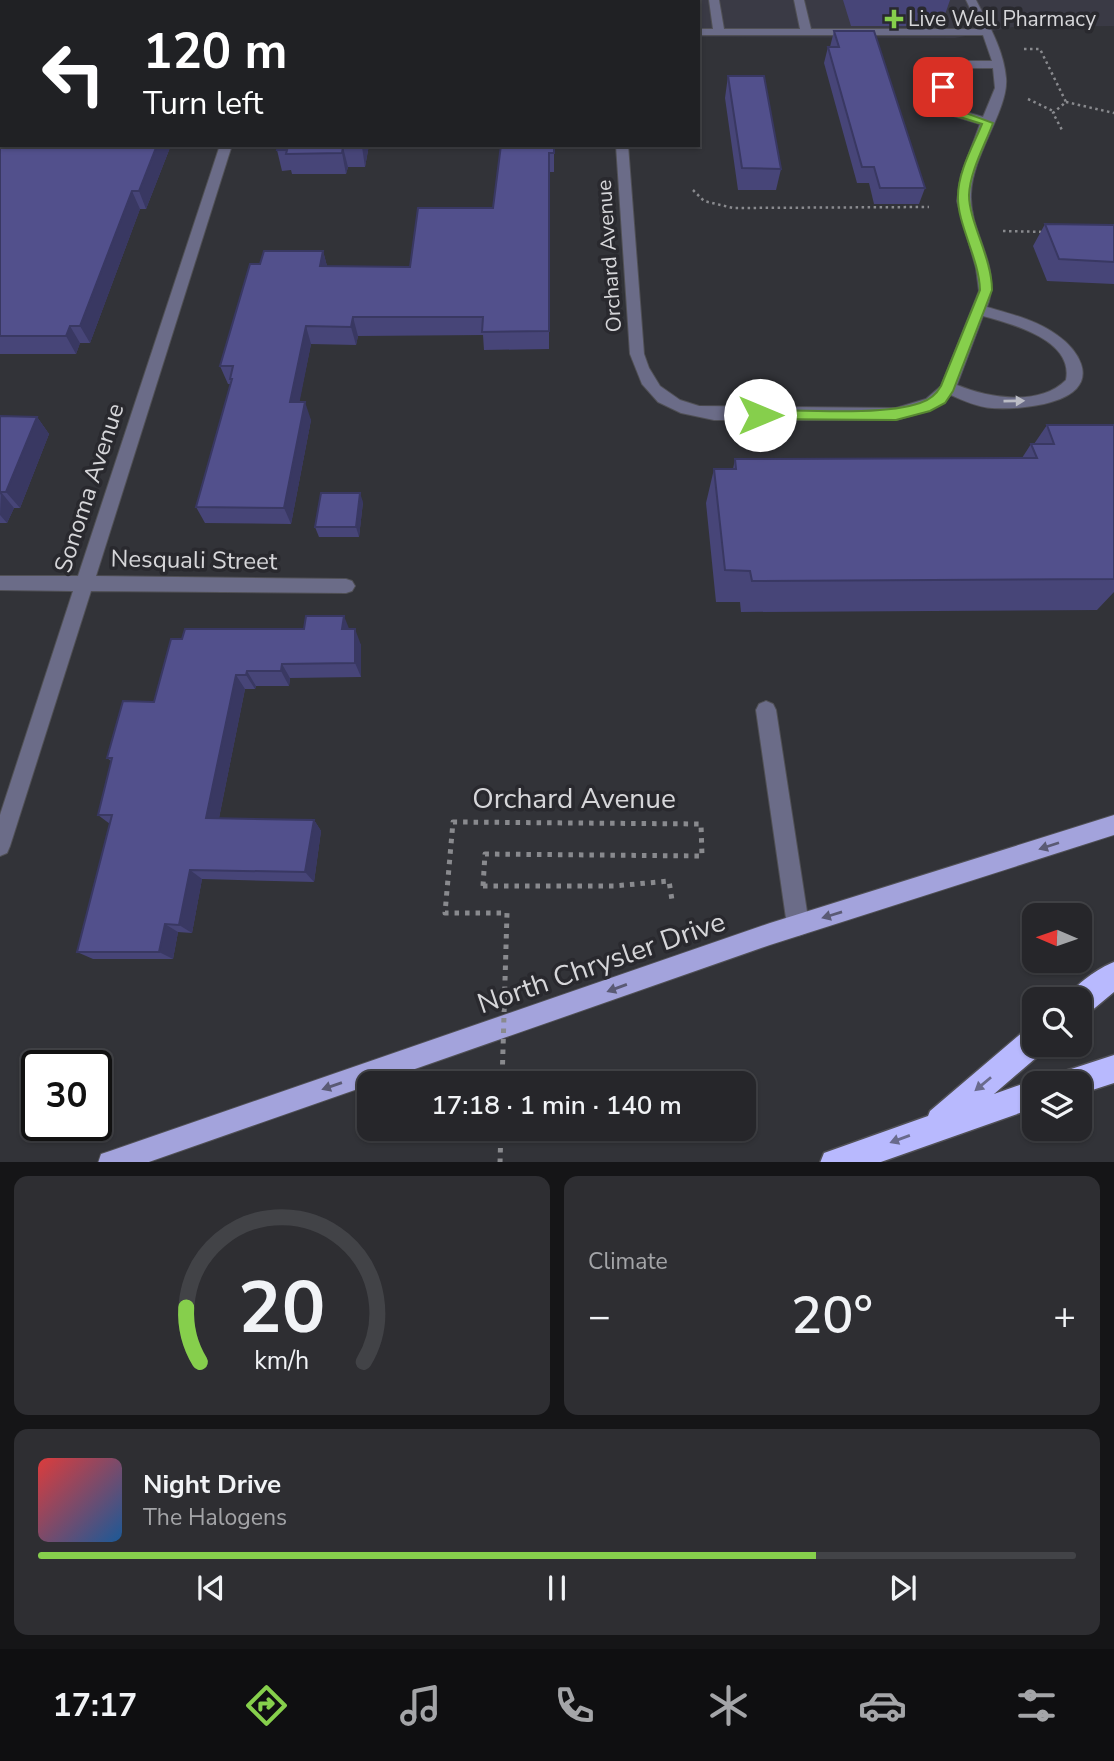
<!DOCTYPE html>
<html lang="en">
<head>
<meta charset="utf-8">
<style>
	body { margin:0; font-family:"Nunito Sans",sans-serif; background:#2e2e32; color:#f1f3f6; height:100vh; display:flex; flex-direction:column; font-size:26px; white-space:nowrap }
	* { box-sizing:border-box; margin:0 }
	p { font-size:23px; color:#a4a5a8 }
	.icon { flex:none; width:38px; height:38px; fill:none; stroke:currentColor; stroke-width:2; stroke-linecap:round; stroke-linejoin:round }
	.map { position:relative; height:1162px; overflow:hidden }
	.panel { display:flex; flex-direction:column; gap:14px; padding:14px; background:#151517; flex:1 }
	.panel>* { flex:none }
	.hud { position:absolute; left:0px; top:0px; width:700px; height:147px; box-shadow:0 2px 5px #0004,0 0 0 2px #424347; background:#202124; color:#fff; overflow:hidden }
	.needle { width:46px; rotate:272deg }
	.buttons { position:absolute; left:1022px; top:903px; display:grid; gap:14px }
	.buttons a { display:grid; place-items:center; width:70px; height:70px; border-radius:14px; background:#26262a; box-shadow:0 2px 5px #0004,0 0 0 2px #424347; font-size:35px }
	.speed { position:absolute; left:21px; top:1050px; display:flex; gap:14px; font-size:35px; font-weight:700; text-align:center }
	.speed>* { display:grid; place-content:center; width:91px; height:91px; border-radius:50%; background:#26262a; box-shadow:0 2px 5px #0004,0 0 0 2px #424347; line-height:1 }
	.speed .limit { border:4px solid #111; border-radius:10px; background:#fff; color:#111 }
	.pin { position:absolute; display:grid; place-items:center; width:60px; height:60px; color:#fff; margin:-30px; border-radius:14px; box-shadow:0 4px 10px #0006 }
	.me { position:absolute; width:77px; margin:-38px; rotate:90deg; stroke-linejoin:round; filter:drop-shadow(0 0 5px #0008) }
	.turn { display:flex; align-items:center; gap:24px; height:147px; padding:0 28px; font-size:32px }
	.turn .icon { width:91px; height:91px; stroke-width:2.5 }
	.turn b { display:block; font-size:49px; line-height:60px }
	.big { font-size:52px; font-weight:600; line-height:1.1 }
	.panel .widget { flex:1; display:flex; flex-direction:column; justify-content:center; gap:10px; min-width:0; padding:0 24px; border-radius:14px; background:#2e2e32 }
	.panel .dial { align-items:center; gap:0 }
	.dial svg { height:182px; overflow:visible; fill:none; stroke:#424347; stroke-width:7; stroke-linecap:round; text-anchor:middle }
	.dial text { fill:#f1f3f6; stroke:none }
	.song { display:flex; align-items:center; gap:21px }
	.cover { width:84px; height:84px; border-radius:10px; background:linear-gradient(135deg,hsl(0 70% 55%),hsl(210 70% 35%)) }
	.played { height:7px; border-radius:4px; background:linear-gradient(90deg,#86cf4c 75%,#424347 75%) }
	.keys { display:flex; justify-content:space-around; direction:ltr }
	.heat { display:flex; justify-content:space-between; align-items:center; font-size:38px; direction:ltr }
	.panel .tiles { flex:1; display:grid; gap:14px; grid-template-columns:1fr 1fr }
	.widget:last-child { grid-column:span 2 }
	.trip { position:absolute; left:357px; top:1071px; width:399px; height:70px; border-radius:14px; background:#26262a; box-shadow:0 2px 5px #0004,0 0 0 2px #424347; font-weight:600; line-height:70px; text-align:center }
	.tab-bar { display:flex; height:112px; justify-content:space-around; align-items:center; background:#0f0f11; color:#a4a5a8 }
	.tab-bar .icon { width:49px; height:49px }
	.tab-bar .selected { color:#86cf4c }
	.tab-bar b { font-size:32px; color:#f1f3f6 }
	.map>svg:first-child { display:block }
</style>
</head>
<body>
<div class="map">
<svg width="1114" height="1163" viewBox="0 0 1114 1163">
	<rect width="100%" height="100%" fill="#323338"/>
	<path fill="#3a3a45" d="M644 0H1114V26L1013 27 955 38 698 37V2Z"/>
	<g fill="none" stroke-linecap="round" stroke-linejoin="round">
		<defs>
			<path id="minor" d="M268 0H278L267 2Z
				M435 0H445V2H435Z
				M607 0H617V2H607Z
				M709 0H719L724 29H800L794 0H804L811 29H980L966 0H976C989 25 1004 51 1006 78 1009 109 972 155 971 194 969 234 1003 266 987 307 1011 314 1036 320 1057 335 1067 342 1077 352 1081 364 1095 405 1017 410 992 408 978 407 964 401 951 395L931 410 896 420H714L681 413 658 402 642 384 630 354 616 145H628L644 354 649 368 660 386 680 400 699 406 896 408 926 399 941 386 979 291 976 268 957 201 961 175 980 124 947 114 930 64 936 61H992L983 35H698V29H713ZM943 68H993L995 88 983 117 956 109ZM983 316C1012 324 1074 340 1066 380 1039 407 988 398 957 385Z
				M220 145H232L96 576 346 579 352 581 355 586 352 591 346 593 91 591 10 846 7 853 0 856V815L73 591 0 590V576H78Z
				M766 701 773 704 776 710 809 925 806 933 798 936 790 933 787 925 756 710 759 704Z"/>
			<path id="major" d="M1114 815V835L770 945 146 1163H98L101 1154 110 1151 770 923Z"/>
			<path id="highway" d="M1114 962V992L1090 1012 1080 1015V999H1068C1074 984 1099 968 1114 962Z
				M1034 1027V1045H1046L1044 1051 994 1094 1034 1080 1042 1083H1034V1108L878 1163H820L824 1153 928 1116 930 1111 1024 1031Z
				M1114 1055V1083L1080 1094V1083H1055L1059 1073Z"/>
		</defs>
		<use href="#minor" stroke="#505055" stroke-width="2"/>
		<use href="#major" stroke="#505055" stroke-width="2"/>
		<use href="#highway" stroke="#505055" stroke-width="3"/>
		<path stroke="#898a8e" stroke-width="2.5" stroke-dasharray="2.5 3.5" stroke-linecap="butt" d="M1024 49H1040L1066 102 1053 113 1062 130
			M1028 99 1055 112
			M1066 102 1114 113
			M693 190 704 201 733 208 929 207
			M1003 231 1046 232"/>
		<path stroke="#898a8e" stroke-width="5" stroke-dasharray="4.5 6" stroke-linecap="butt" d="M483 886H614L669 881 672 900
			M500 1163 501 1129"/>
		<use href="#minor" fill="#6b6c88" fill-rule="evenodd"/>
		<use href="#major" fill="#a3a3dc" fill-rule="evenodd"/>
		<use href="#highway" fill="#b8b9fe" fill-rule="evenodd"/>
		<path stroke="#898a8e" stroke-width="5" stroke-dasharray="4.5 6" stroke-linecap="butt" d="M483 886 485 854 702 856 701 824 453 822 445 913H507L502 1083"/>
	</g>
	<path fill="#474578" d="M0 0 2 145H171L146 209H140L90 343H80L76 354H0Z
		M297 0H384L383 2H297Z
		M843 0H950L941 26H851Z
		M834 31 925 188 919 204H874L869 183H857L824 63 828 47H830Z
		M728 76 781 169 776 190H738L725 98Z
		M369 145 365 167H348L346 174H292L291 170 282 171 277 150Z
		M554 145V172H549V349L484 350 483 335 358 336 356 345 311 344 299 402 311 420 291 524 205 523 196 507 231 384H228L220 366 260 264 323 251 327 266 410 267 493 208Z
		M1045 224 1114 225V284L1047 281 1033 246Z
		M0 416 37 417 49 434 20 508H14L7 523H0Z
		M1047 425H1114V592L1097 610 741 612 740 602H716L706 503 714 469H733L735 459 1022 458 1031 444H1034Z
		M363 502 359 537H319L315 527Z
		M349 629 361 645V677L290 678 289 686H256L255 689H245L219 818 314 820 321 831 314 882 202 879 192 933 178 932 173 959H93L77 952 110 824 98 815 111 761 107 758 154 702 182 639Z"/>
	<path fill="#393862" d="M211 0H223V2H210Z
		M157 145H171L146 209 139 191Z
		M362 145H369L365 167 362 147Z
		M343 147 348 167 346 174 342 153Z
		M132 191 140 209 90 343 80 326Z
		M323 251 328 270 320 266Z
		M353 317 358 336 356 345 351 327Z
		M70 326 80 343 76 354 66 336Z
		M306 326 311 344 296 420 290 402Z
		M305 402 311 420 291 524 284 508Z
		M37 417 49 434 20 508 6 492Z
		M1 492 14 508 7 523 0 515Z
		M360 493 363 502 359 537 356 527Z
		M344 616 350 631 342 629Z
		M355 629 361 645V677L355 663Z
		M282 664 290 678 289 686 281 671Z
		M247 671 256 686 255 689 246 675Z
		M236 675 245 689 217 828 206 818Z
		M314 820 321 831 314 882 305 872Z
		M190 870 202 879 192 933 179 925Z
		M165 924 178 932 173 959 159 952Z"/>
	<path fill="#52508c" stroke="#393862" stroke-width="2" d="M0 0H211L210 2H2V145H157L139 191H132L80 326H70L66 336H0Z
		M326 0H376V2H326Z
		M493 0H559V2H493Z
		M834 31H874L925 188H880L874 167H862L828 47H839Z
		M728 76H764L781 169 742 168Z
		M278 145H362V147H343L342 153 286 154 287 150H277Z
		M501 145H554V153H549V331L482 332 483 317H353L351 327 306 326 290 402H305L284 508 196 507 232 379H230L233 366H220L250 264H260L264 251H323L320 266 410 267 418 208H493Z
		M1045 224 1114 225V262L1059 259Z
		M0 416 37 417 6 492H1L0 494Z
		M1047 425H1114V579L752 581 750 571 725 570 714 469H736L735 459 1037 458 1031 444H1054Z
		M321 493H360L356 527H315Z
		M306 616H344L342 629H355V663L282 664 281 671H247L246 675H236L206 818 314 820 305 872 190 870 179 925 165 924 159 952H77L112 815H98L112 758H107L123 701 154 702 171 639H182L185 629H304Z"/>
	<defs><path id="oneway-solid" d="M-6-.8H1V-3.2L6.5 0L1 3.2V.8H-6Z" transform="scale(1.75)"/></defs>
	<use fill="#bbbcc5" href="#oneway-solid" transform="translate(1014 401) rotate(-1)"/>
	<g fill="#5a5a74">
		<use href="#oneway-solid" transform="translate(1049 846) rotate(162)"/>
		<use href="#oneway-solid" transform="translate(832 915) rotate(163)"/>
		<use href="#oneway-solid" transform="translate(617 988) rotate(160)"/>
		<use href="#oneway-solid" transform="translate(332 1086) rotate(161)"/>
	</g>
	<g fill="#696a8c">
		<use href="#oneway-solid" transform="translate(983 1084) rotate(140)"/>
		<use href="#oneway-solid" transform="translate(900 1139) rotate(160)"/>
	</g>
	<path fill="#86cf4c" stroke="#578731" stroke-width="2" d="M943 84 949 87 955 109 993 123C985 145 970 171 969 195 969 222 992 258 992 290L953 391 945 403 930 411 896 420 755 419 753 415 760 410C802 410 883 416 920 403 930 400 936 395 941 386L980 290C979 258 957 224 958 196 958 172 973 146 982 124L947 113 938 87Z"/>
	<path fill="#86cf4c" stroke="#29292e" stroke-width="2.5" d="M890.5 8.5h7v7h7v7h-7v7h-7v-7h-7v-7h7z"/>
	<g text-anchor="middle" stroke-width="7" stroke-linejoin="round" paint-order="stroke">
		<g font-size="21" fill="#d6d6d9" stroke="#29292e" text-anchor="start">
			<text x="908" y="26">Live Well Pharmacy</text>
		</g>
		<g font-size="21" fill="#d6d6d9" stroke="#29292e">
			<text transform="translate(609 256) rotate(-94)" y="7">Orchard Avenue</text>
		</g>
		<g font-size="24" fill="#d6d6d9" stroke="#29292e">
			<text transform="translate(89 488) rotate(-72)" y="8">Sonoma Avenue</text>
			<text transform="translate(194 560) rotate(1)" y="8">Nesquali Street</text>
		</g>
		<g font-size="28" fill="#d6d6d9" stroke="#29292e">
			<text x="574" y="808">Orchard Avenue</text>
			<text transform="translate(601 962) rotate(-19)" y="10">North Chrysler Drive</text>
		</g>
	</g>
</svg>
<div class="buttons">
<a><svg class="needle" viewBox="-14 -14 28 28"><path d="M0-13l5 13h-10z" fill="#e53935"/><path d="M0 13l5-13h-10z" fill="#a4a5a8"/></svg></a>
<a><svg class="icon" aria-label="search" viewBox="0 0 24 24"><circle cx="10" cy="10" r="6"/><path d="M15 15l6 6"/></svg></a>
<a><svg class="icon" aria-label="layers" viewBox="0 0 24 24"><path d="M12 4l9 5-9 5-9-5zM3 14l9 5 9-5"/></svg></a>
</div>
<div class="speed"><div class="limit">30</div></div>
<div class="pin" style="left:943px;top:87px;background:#d93025"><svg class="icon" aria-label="arrive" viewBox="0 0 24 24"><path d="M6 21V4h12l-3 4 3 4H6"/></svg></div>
<svg class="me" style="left:760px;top:415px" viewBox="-20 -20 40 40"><circle r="19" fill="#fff"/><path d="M0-13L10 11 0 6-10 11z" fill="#86cf4c"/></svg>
<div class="trip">17:18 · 1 min · 140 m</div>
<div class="hud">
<div class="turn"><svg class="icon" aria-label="left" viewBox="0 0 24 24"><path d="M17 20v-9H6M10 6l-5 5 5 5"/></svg><div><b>120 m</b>Turn left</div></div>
</div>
</div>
<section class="panel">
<div class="tiles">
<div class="widget dial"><svg viewBox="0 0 100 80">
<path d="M14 69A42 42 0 1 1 86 69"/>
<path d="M14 69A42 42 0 0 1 8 45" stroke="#86cf4c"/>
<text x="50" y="56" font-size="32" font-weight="700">20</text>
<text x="50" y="72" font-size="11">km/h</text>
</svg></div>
<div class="widget"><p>Climate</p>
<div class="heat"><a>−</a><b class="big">20°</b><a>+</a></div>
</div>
<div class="widget">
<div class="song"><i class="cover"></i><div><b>Night Drive</b><p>The Halogens</p></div></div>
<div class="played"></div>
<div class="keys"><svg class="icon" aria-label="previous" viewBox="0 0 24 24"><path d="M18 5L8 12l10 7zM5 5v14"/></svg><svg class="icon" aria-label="pause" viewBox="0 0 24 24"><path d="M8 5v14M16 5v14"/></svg><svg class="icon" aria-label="next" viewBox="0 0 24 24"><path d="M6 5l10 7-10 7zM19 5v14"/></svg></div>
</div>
</div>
</section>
<nav class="tab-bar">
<b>17:17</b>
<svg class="icon selected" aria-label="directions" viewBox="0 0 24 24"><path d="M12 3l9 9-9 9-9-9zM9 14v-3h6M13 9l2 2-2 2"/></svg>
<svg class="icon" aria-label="music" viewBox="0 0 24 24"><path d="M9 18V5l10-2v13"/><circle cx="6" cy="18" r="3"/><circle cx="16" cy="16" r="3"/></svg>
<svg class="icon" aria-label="phone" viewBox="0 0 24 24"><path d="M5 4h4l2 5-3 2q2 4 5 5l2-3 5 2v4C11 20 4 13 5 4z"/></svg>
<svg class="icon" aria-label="climate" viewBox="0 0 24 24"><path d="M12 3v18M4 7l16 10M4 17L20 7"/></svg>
<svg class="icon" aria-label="car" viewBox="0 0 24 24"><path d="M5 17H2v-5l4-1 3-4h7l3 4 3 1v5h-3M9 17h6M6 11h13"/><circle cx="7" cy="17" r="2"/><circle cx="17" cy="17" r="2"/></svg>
<svg class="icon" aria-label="filters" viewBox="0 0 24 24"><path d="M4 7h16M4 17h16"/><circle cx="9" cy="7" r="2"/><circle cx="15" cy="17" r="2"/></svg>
</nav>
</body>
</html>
